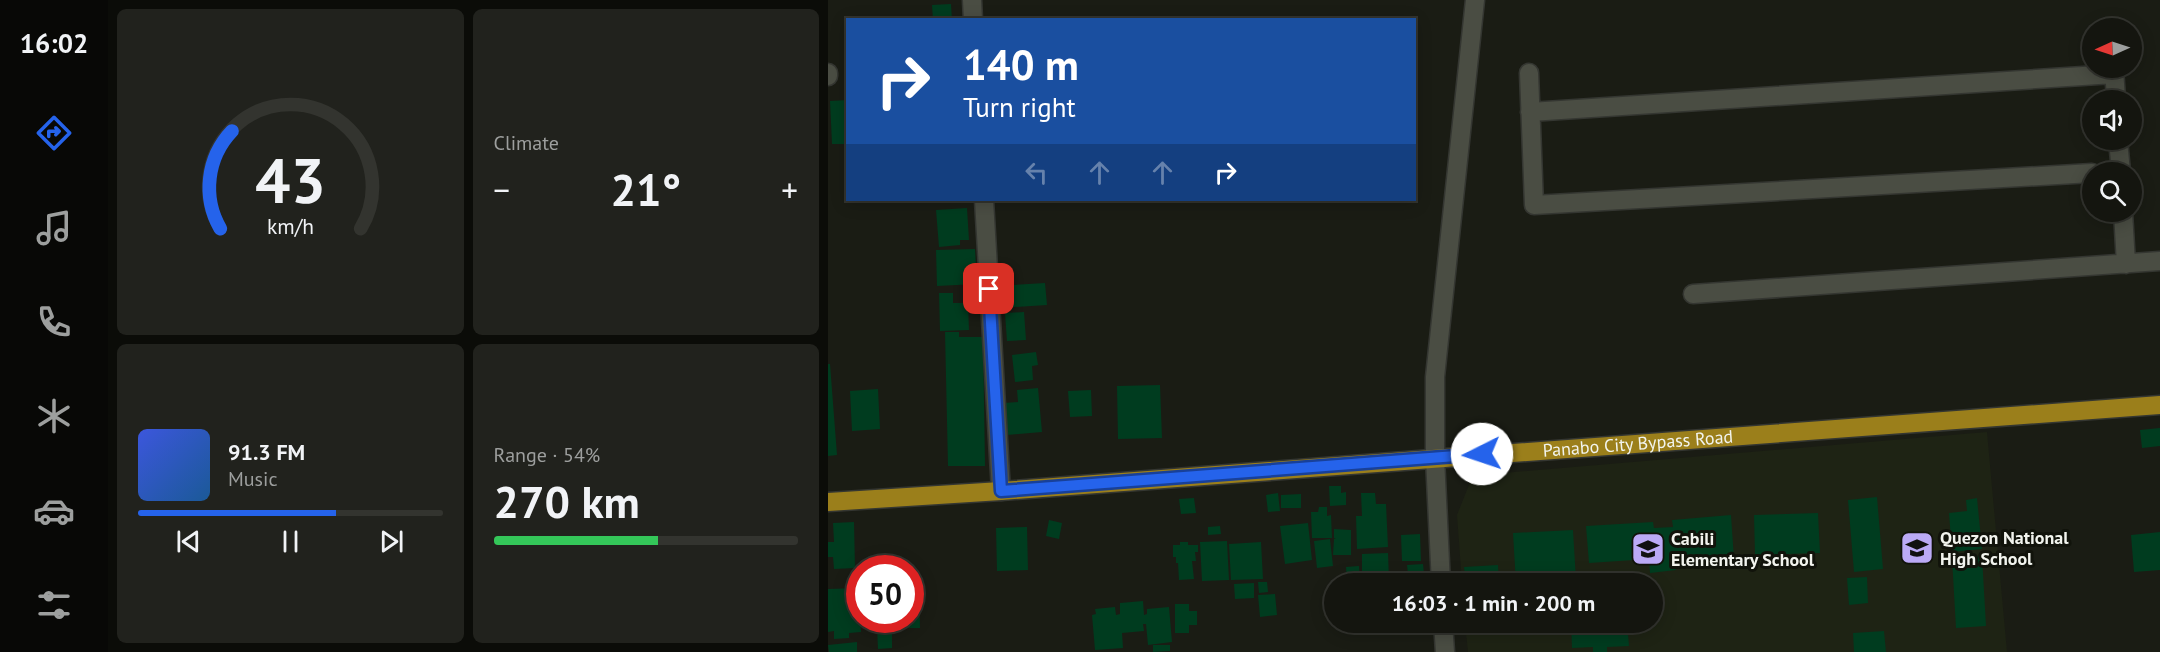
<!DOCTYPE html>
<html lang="en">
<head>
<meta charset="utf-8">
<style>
	body { margin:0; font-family:"PT Sans",sans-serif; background:#21221d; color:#f1f3f6; height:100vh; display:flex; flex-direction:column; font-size:22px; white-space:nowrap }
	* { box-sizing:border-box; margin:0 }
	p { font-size:20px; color:#9d9f9e }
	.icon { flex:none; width:33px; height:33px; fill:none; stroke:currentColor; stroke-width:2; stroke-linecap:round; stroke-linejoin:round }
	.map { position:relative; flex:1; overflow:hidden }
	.drawer { display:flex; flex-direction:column; gap:9px; padding:9px; background:#0b0c08; width:720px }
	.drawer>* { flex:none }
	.hud { position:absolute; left:18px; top:18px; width:570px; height:183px; border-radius:0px; box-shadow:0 3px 15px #0003,0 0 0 2px #33342f; background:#1a4fa0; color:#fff; overflow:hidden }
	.needle { width:39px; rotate:267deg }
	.tools { position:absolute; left:1254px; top:18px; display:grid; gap:12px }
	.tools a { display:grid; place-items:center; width:60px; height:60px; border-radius:50%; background:#14150f; box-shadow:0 3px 15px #0003,0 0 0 2px #33342f; font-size:30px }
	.speed { position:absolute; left:18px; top:555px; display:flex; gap:12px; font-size:30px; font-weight:700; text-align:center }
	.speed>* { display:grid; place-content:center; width:78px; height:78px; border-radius:50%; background:#14150f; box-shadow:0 3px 15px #0003,0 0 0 2px #33342f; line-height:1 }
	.speed .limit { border:9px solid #d22; background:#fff; color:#111 }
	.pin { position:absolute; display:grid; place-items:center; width:51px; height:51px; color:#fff; margin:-26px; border-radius:12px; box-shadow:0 3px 9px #0006 }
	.me { position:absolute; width:66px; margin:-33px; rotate:266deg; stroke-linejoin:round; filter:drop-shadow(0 0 4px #0008) }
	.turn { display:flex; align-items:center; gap:21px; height:126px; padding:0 18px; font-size:27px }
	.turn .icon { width:78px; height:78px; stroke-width:2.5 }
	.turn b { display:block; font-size:42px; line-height:51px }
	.lanes { display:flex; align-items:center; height:57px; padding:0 18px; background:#0003; justify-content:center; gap:30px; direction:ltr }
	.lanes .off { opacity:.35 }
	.big { font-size:45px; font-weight:700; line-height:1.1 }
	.drawer .widget { flex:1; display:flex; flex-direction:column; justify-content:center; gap:9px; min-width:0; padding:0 21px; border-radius:9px; background:#21221d }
	.drawer .dial { align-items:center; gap:0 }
	.dial svg { height:156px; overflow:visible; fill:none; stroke:#33342f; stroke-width:7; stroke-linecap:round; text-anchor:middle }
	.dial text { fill:#f1f3f6; stroke:none }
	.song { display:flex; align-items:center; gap:18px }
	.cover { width:72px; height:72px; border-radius:9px; background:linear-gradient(135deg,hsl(230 70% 55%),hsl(210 70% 35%)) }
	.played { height:6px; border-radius:3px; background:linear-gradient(90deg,#2563eb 65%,#33342f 65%) }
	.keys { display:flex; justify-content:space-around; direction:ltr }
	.heat { display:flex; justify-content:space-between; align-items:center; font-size:33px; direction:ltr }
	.charge { height:9px; border-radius:4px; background:linear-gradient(90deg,#34c759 54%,#33342f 0) }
	.drawer .tiles { flex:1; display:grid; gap:9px; grid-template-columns:repeat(2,1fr) }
	.trip { position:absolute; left:496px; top:573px; width:339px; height:60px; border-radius:30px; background:#14150f; box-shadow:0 3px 15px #0003,0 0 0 2px #33342f; font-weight:700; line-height:60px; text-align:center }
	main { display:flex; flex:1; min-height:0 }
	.menu { display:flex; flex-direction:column; width:108px; justify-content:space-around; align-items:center; background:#080806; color:#9d9f9e }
	.menu .icon { width:42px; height:42px }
	.menu .selected { color:#2563eb }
	.menu b { font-size:27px; color:#f1f3f6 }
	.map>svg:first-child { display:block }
</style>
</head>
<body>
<main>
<nav class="menu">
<b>16:02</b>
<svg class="icon selected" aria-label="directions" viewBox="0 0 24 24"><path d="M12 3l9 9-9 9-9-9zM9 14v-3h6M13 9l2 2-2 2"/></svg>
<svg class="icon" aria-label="music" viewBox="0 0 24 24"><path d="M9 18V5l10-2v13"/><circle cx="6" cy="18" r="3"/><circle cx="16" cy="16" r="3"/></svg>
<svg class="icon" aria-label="phone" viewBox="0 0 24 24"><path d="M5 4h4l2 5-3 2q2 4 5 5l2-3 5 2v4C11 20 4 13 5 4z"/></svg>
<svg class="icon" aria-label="climate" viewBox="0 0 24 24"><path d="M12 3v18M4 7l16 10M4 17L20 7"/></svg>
<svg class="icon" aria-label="car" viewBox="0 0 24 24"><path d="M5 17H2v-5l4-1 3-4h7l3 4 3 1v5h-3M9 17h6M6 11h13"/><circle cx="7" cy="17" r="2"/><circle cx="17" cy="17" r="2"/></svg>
<svg class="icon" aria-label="filters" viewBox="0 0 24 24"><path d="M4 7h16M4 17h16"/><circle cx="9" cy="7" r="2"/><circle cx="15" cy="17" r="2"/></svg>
</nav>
<section class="drawer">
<div class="tiles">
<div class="widget dial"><svg viewBox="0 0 100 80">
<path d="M14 69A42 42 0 1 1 86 69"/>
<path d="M14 69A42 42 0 0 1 20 19" stroke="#2563eb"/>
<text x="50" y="56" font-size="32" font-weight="700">43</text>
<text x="50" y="72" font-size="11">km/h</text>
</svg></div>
<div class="widget"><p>Climate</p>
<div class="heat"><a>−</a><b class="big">21°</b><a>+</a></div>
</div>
<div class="widget">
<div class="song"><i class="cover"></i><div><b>91.3 FM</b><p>Music</p></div></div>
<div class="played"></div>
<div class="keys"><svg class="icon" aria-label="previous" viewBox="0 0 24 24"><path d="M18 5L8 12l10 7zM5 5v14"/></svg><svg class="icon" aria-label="pause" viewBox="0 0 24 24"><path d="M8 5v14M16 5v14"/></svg><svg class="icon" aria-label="next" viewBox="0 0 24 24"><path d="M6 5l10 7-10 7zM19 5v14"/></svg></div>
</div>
<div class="widget"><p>Range · 54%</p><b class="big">270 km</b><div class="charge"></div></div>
</div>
</section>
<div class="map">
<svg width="1332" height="652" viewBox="0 0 1332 652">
	<rect width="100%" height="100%" fill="#1a1c14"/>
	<path fill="#1e2314" d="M1159 432 1179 652H640L637 623 825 622V584L634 583 629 515 643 480 651 475Z"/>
	<path fill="#003c1f" d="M123 4 124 20H105L104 5Z
		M20 100V144H4L2 101Z
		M139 208 141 240H132V245L111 247 108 210Z
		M147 249 149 284 109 286 108 250Z
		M217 283 219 305 172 308 170 286Z
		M111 293H125V303H140L141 330 112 331Z
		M196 312 198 340 179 341 177 313Z
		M117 332H131V337H155L157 466H120Z
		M208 352 210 365 204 366 205 380 187 382 184 355Z
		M0 364H2L9 455 0 456Z
		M332 385 334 438 290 439 289 386Z
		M210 388 214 432 179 435 176 403 190 402 189 390Z
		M50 389 52 429 24 431 22 391Z
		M263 390 264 416 242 417 240 391Z
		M1332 428V446L1314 448 1312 430Z
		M501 486H513V493L518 492V505L502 506Z
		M450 493 452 511 440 512 438 495Z
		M533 493H547L548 504H558L560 547 529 549 528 516H534Z
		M473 494V508H453V495Z
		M1049 497 1055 569 1026 572 1020 500Z
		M366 498 368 513 353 514 351 499Z
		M1149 498 1154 549 1124 552 1121 513 1139 511 1138 500Z
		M491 507H499V516L503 515 504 538H484L483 512H490Z
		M990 513 992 553 927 555 926 515Z
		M903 515 906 559 847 563 848 570 822 573 821 559 761 563 758 526 825 522 826 528 845 527 844 520Z
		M221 520 234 523 231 539 218 536Z
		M26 522 27 568 6 569 5 557H0V542H6L5 523Z
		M480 523 484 560 457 564 452 526Z
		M392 526 393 534 380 535V527Z
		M199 527 200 570 169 571 168 528Z
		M506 529 523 530V555H505L506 539 508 538H506Z
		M745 530 748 580 688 584 685 533Z
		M1332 532V570L1306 572 1303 535Z
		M592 534 593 561H574L573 535Z
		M502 539 505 566 489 568 486 541Z
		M399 541 401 580 374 581 372 542Z
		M352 542H360V545H370V552H367L368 561H364L366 579 351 580 350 563H348V557H345V545H352Z
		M433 542 435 579 403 580 401 544Z
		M560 553 561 579 534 580V554Z
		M1154 556 1158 626 1128 628 1124 558Z
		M595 564 597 584H581L579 565Z
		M670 565 671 584H638L636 567Z
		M531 566 532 582 519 583 518 567Z
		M82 577H91L92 628H73V620H82Z
		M1039 577 1040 603 1021 605 1019 578Z
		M430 582H439L440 592 431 593Z
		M426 583V598L407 599 406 584Z
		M32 588 33 632 21 633V638L6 639V631L0 632V589Z
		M447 594 449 615 432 617 430 595Z
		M315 601 316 615 319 614V609L341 607 344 642 320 645 318 624H315L316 631 294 633 295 648 267 650 264 615 268 614 267 609 287 607 288 615 292 614V603Z
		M347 604H361V611H369V625H361V633H347Z
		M640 622H674V631L641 634Z
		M743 622H799L801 646 779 647V652H765V647L744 648Z
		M49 627H64V648L50 649Z
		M1056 631 1058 652H1026L1025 633Z
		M29 642V652H1L0 645Z
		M325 645H342V651L325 652Z"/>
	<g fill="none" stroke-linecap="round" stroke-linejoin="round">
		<defs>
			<path id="minor" d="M144 0 145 20
				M1286 68 1288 100
				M0 73V76
				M701 73 706 205 1264 173
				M702 112 1286 74
				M1290 140 1293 172
				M156 200 173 491
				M1295 212 1298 264
				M865 294 1332 261
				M613 584 607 458V377L647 0
				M615 622 617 652"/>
			<g id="major">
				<path id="s1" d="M0 502 173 491 1332 405"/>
			</g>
		</defs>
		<use href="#minor" stroke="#343631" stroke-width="21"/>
		<use href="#major" stroke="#343631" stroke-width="21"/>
		<use href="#minor" stroke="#4a4d43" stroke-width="18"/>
		<use href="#major" stroke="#9b7f1b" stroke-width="18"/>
	</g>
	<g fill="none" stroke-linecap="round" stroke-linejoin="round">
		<defs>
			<path id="route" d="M161 289 173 491 654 454"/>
		</defs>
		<use href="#route" stroke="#184099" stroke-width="15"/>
		<use href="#route" stroke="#2563eb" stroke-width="10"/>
	</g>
	<defs>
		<symbol id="school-square" viewBox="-11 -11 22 22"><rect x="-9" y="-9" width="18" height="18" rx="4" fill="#bbaaf6" stroke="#11130b"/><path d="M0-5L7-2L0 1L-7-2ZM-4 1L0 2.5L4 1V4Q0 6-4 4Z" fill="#111"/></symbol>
	</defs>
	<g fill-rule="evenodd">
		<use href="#school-square" x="1070" y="529" width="38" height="38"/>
		<use href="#school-square" x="801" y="530" width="38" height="38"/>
	</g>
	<g text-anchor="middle" stroke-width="6" stroke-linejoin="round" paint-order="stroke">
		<g font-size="18" fill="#f2f4ee" stroke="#11130b">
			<text dy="6" stroke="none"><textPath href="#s1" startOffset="812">Panabo City Bypass Road</textPath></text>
		</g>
		<g font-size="18" font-weight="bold" fill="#f2f4ee" stroke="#11130b" text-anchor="start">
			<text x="1112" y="544">Quezon National<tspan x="1112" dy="21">High School</tspan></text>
			<text x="843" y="545">Cabili<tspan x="843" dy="21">Elementary School</tspan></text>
		</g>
	</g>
</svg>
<div class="tools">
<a><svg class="needle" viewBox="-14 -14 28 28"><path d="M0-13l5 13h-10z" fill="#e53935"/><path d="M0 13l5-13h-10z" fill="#9d9f9e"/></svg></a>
<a><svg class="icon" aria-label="sound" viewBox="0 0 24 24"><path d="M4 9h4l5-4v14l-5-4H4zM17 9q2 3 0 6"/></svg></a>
<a><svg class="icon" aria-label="search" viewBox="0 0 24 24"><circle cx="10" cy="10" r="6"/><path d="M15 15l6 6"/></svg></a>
</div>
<div class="speed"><div class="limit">50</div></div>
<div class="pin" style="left:161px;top:289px;background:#d93025"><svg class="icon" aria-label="arrive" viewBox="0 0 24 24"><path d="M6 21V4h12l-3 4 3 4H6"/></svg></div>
<svg class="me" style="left:654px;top:454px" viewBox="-20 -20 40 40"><circle r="19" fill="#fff"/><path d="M0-13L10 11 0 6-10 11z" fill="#2563eb"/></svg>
<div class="trip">16:03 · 1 min · 200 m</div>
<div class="hud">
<div class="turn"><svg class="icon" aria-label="right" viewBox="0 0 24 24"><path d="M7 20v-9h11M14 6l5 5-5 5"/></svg><div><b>140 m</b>Turn right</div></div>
<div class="lanes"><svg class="icon off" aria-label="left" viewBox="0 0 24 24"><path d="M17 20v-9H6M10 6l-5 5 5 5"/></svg><svg class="icon off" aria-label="ahead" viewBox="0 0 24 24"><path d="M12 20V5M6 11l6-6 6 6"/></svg><svg class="icon off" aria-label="ahead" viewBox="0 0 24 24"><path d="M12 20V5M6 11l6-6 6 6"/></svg><svg class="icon" aria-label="right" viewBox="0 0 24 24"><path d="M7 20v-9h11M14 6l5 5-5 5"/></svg></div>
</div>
</div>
</main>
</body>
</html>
